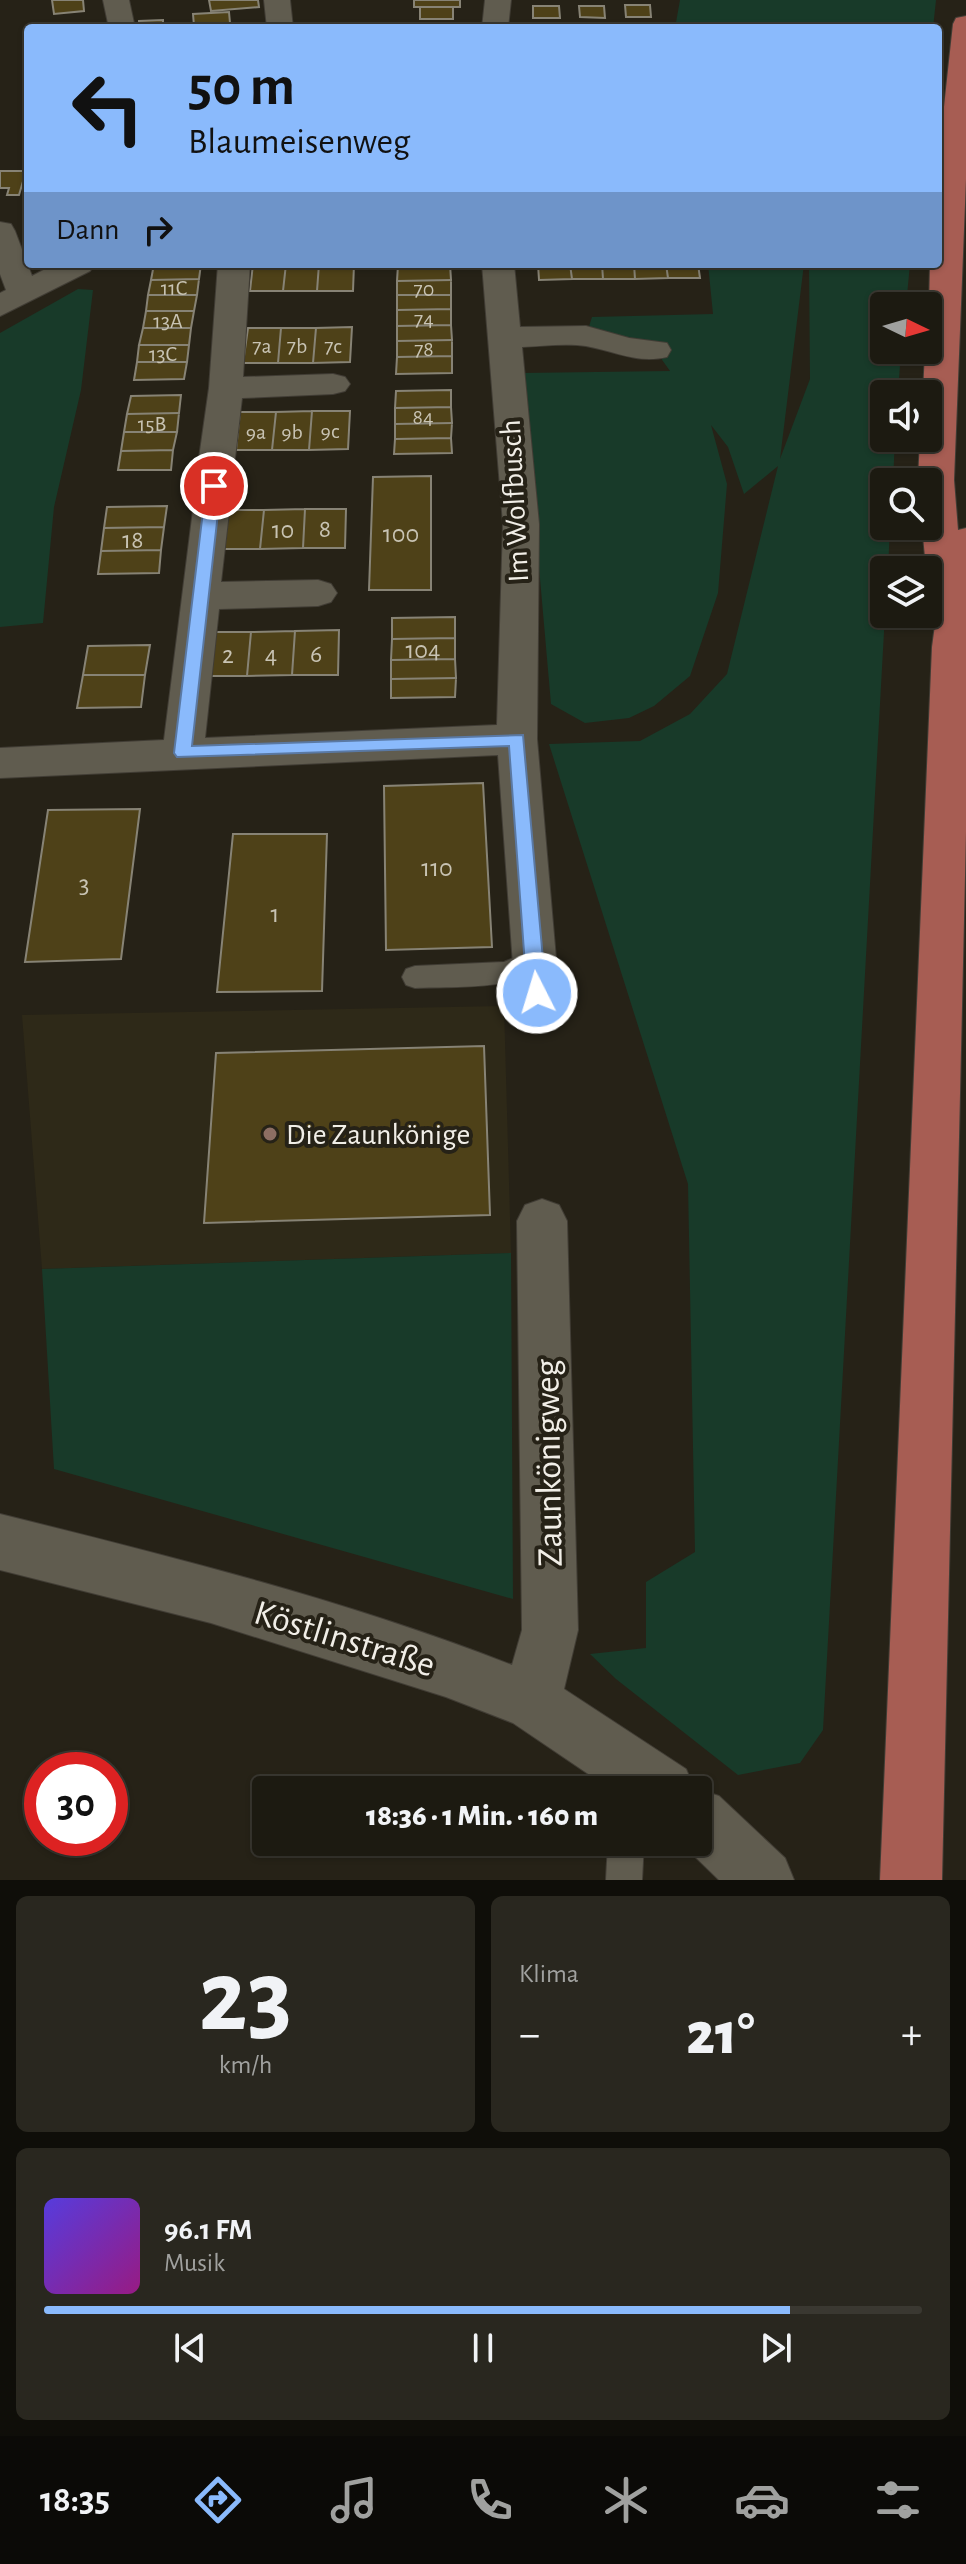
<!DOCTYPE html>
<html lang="de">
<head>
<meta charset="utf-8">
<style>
	body { margin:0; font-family:"Alegreya Sans",sans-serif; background:#29271f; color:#f1f3f6; height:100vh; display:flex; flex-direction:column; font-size:30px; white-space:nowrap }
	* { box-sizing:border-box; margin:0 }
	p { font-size:26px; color:#a0a19f }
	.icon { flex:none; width:44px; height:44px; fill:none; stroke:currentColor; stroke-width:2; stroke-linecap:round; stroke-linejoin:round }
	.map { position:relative; height:1880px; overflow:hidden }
	.details { display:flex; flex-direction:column; gap:16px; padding:16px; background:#0f0e09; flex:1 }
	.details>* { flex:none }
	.hud { position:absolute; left:24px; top:24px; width:918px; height:244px; border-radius:8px; box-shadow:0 2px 6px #0004,0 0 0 2px #3a3831; background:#8abafc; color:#111; overflow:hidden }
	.needle { width:52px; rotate:95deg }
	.buttons { position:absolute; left:870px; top:292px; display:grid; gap:16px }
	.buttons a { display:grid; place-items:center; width:72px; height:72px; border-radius:8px; background:#1c1a11; box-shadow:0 2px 6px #0004,0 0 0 2px #3a3831; font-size:40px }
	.speed { position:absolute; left:24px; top:1752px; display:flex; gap:16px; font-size:40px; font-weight:700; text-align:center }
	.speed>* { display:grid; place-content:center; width:104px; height:104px; border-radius:50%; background:#1c1a11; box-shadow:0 2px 6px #0004,0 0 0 2px #3a3831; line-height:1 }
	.speed .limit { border:12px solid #d22; background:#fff; color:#111 }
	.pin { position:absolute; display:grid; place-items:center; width:68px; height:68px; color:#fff; margin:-34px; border:4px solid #fff; border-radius:50%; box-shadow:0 2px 8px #0007 }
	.me { position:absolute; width:88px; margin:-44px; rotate:355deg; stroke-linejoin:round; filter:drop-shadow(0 0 6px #0008) }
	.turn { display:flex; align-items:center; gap:28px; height:168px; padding:0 32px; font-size:36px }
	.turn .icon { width:104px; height:104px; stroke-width:2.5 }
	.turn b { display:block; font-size:56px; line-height:68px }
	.then { display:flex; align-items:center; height:76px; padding:0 32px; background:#0003; gap:16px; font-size:30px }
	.big { font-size:60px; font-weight:800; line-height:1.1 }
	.details .tile { flex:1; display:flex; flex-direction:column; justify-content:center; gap:12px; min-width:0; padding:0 28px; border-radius:12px; background:#29271f }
	.details .dial { align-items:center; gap:0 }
	.dial b { font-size:104px; line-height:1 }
	.song { display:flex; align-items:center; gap:24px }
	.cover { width:96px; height:96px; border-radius:12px; background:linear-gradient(135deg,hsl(250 70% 55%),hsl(310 70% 35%)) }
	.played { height:8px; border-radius:4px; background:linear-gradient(90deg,#8abafc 85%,#3a3831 85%) }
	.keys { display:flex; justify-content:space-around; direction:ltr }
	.heat { display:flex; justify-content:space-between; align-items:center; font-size:44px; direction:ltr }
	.details .tiles { flex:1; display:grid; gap:16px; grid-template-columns:1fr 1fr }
	.tile:last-child { grid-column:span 2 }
	.trip { position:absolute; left:252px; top:1776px; width:460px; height:80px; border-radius:8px; background:#1c1a11; box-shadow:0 2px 6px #0004,0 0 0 2px #3a3831; font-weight:800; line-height:80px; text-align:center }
	.tab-bar { display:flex; height:128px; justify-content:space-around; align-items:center; background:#0b0a07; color:#a0a19f }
	.tab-bar .icon { width:56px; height:56px }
	.tab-bar .selected { color:#8abafc }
	.tab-bar b { font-size:36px; color:#f1f3f6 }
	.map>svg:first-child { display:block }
</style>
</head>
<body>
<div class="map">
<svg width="966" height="1880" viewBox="0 0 966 1880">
	<rect width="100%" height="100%" fill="#262217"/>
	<path fill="#2e2918" d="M504 1006 511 1253 42 1269 22 1015Z"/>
	<path fill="#183a29" d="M680 0H936L933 28H675Z
		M708 264H804L780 459 810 379 809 264H910L906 306H884V350H901L898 394H884V438H895L893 482H884V526H890L888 570H884L885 614 823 1730 800 1763 738 1775 616 1679 590 1654 646 1648V1582L695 1552 688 1184 549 744 640 741 690 714 727 674 778 466 744 494 728 447 711 425 727 484 718 593 690 676 654 706 629 718 585 723 551 704 522 373 670 371 655 350 586 336 592 317 713 314Z
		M78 289 93 290 81 390 54 507 43 623 0 627V333Z
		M511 1253 513 1599 54 1469 42 1269Z"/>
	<path fill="#4e4118" stroke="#878375" stroke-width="2" d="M52 0H83L84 11 54 14Z
		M209 0H258L259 7 211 11Z
		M414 0H460V7H414Z
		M625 5H650L651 17H626Z
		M533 6H559L560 18H533Z
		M579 6H604L605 18 580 17Z
		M420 7H453V19H420Z
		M229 12 230 23 194 26 193 14Z
		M163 20V28H139V21Z
		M0 171H26L19 195H7L9 188H0Z
		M154 264H201L199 279 151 280Z
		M253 264H286L283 291H250Z
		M286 264H319L317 291H283Z
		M319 264H354L353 291H317Z
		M450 264 451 280 397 281 398 265Z
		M538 264H570L572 279 539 280Z
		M570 264H602L603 279H572Z
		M602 264H634L635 279H603Z
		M634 264H666L668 278 635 279Z
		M666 264H698L700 278H668Z
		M199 279 197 295H148L151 280Z
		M451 280V295H397V281Z
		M148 295H197L194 311H146Z
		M397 295H451V309L397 310Z
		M451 309V325L397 326V310Z
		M146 311H194L191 328H143Z
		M451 325 452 340 397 341V326Z
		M352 327 350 362 313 363 316 328Z
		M143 328H191L189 345H139Z
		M248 328H281L278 363H243Z
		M281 328H316L313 363H278Z
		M452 340V356L397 357V341Z
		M139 345H189L187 362H137Z
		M452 356V373L396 374 397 357Z
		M137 362H187L184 379 134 380Z
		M451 390V407L395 408 396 391Z
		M181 395 179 413 127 414 131 396Z
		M451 407 452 423 395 424V408Z
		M312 411 309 450H272L276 412Z
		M312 411H350L348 449 309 450Z
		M240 412H276L272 450H236Z
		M179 413 177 432H124L127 414Z
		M452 423 451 438 395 439V424Z
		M124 432H177L173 450 121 451Z
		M451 438 452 453 394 454 395 439Z
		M173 450 171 470H118L121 451Z
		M431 476V590H369L373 477Z
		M167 506 164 527 104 528 107 507Z
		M305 509 303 548 260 549 264 510Z
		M305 509H346L345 548H303Z
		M225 510H264L260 549H221Z
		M164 527 161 550 101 551 104 528Z
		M161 550 159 573 98 574 101 551Z
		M455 617V638L392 639V618Z
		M339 630 338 675H292L295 631Z
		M295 631 292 675 247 676 251 632Z
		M210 632H251L247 676H205Z
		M455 638V659L391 660 392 639Z
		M150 645 145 675H83L88 646Z
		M455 659 456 678 391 679V660Z
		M83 675H145L141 707 77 708Z
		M456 678 455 697 391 698V679Z
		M483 783 492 947 386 950 384 786Z
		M140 809 121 959 25 962 48 810Z
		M233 834H327L322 991 217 992Z
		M484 1046 490 1215 204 1223 216 1053Z"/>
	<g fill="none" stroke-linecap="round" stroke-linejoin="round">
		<defs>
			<path id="lane" d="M534 949 543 952 547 960C531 992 447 986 415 988L406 985 402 977 406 969 415 966 504 962Z
				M608 1842H644L642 1880H606Z"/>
			<path id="street" d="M103 0H129L135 28H109Z
				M264 0H290L293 28H267Z
				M485 0H511L508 28H482Z
				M0 222 11 224 15 231 32 276 55 264H95L90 271 0 316V293L6 290 0 274Z
				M218 264H250L243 377 333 374 345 377 350 384 345 391 333 394 242 398 235 458 229 466 217 469 205 466 199 458 209 388Z
				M482 264H514L520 327 586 326 629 338 667 343 671 350 667 357C637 364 614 351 586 346 566 343 542 346 522 347L539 524 537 739 559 993 553 1006 537 1012 521 1006 515 993 498 755 0 778V748L164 740 196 486 201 478 214 474 227 478 232 486 221 582 318 580 331 584 337 593 331 602 318 606 219 609 205 738 497 725 503 524Z
				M542 1199 559 1205 567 1221 578 1630 564 1689 686 1769 694 1788 719 1796 785 1858 794 1880H719L680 1842H698V1790H612L513 1723 446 1697 211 1623 0 1570V1514C173 1557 346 1600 512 1665L522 1630 517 1221 525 1205Z"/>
			<path id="primary" d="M966 16V179L954 480 958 530 966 528V832L942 1880H880L932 647 939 596 928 588 922 526H928V482L918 480 920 438H928V394H923L925 350H928L930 264H938V162L953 24 956 18Z"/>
		</defs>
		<use href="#lane" stroke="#413d35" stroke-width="2"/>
		<use href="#street" stroke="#413d35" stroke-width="2"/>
		<use href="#primary" stroke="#413d35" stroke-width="2"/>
		<use href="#lane" fill="#605c4f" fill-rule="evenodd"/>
		<use href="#street" fill="#605c4f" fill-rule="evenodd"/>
		<use href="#primary" fill="#a75d53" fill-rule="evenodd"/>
	</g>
	<path fill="#8abafc" stroke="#5a79a4" stroke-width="2" d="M214 481 221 486 192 746 523 735 546 993 543 998H530L527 993 509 746 177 757 174 753 206 486Z"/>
	<circle fill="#8d6e63" stroke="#262217" stroke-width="3" cx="270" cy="1134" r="8"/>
	<g text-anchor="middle" stroke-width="8" stroke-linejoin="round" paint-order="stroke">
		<g font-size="22" fill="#c8c3b3">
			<text x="174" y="295">11C</text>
			<text x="424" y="296">70</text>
			<text x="424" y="326">74</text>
			<text x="168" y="328">13A</text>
			<text x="262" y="353">7a</text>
			<text x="297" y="353">7b</text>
			<text x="333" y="353">7c</text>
			<text x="424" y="356">78</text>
			<text x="163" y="361">13C</text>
			<text x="423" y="424">84</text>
			<text x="152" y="431">15B</text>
			<text x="330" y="438">9c</text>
			<text x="256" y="439">9a</text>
			<text x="292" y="439">9b</text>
		</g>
		<g font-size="26" fill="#c8c3b3">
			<text x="325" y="537">8</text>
			<text x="283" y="538">10</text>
			<text x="401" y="542">100</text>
			<text x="133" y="548">18</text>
			<text x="423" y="658">104</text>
			<text x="316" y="662">6</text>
			<text x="228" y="663">2</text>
			<text x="271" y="663">4</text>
			<text x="437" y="876">110</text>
			<text x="84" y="893">3</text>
			<text x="275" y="922">1</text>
		</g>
		<g font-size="30" fill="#f1eee7" stroke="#262217">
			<text transform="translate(514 501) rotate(-93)" y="10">Im Wolfbusch</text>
		</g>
		<g font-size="30" fill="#f1eee7" stroke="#262217" text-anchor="start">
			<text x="286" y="1144">Die Zaunkönige</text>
		</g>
		<g font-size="36" fill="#f1eee7" stroke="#262217">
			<text transform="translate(547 1463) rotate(-91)" y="13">Zaunkönigweg</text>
			<text transform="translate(345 1637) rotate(17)" y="13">Köstlinstraße</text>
		</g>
	</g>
</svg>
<div class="buttons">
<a><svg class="needle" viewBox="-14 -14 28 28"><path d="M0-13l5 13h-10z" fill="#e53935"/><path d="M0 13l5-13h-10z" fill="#a0a19f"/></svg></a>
<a><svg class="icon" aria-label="sound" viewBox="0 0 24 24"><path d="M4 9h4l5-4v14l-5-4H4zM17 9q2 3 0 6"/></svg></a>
<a><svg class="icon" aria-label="search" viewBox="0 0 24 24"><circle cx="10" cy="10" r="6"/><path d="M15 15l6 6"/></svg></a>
<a><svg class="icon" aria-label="layers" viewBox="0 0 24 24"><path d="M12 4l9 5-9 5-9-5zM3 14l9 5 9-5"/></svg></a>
</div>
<div class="speed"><div class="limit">30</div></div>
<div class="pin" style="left:214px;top:486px;background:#d93025"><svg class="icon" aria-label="arrive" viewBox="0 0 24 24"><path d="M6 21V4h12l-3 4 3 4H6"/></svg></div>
<svg class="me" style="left:537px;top:993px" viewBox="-20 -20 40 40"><circle r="17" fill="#8abafc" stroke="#fff" stroke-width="3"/><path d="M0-11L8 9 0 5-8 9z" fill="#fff"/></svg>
<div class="trip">18:36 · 1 Min. · 160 m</div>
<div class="hud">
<div class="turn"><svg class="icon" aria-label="left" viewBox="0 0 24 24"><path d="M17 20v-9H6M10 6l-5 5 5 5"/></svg><div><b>50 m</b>Blaumeisenweg</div></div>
<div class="then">Dann<svg class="icon" aria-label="right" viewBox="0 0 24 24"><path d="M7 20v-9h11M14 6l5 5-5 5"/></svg></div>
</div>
</div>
<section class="details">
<div class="tiles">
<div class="tile dial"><b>23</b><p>km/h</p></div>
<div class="tile"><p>Klima</p>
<div class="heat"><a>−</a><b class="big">21°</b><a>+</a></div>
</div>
<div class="tile">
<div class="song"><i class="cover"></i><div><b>96.1 FM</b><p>Musik</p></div></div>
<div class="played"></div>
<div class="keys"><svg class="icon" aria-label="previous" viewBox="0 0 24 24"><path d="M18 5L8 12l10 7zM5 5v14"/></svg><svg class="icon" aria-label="pause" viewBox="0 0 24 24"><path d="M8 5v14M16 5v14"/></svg><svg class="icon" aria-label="next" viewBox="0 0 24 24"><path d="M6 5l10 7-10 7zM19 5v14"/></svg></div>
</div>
</div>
</section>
<nav class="tab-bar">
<b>18:35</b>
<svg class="icon selected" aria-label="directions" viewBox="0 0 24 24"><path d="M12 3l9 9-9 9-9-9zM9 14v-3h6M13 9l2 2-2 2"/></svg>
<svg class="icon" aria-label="music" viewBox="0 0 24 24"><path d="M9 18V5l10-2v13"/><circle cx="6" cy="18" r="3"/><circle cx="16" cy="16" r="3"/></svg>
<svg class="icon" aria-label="phone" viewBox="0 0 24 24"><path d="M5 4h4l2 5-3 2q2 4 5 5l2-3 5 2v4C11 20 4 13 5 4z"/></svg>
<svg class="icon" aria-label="climate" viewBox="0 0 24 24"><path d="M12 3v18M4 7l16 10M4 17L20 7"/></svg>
<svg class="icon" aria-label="car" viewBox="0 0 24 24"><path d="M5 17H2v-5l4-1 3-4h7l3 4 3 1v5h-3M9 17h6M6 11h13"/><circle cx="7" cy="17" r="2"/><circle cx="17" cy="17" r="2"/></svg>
<svg class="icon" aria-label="filters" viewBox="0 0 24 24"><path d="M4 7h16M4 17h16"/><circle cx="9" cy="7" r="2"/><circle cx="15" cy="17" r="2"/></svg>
</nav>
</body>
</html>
